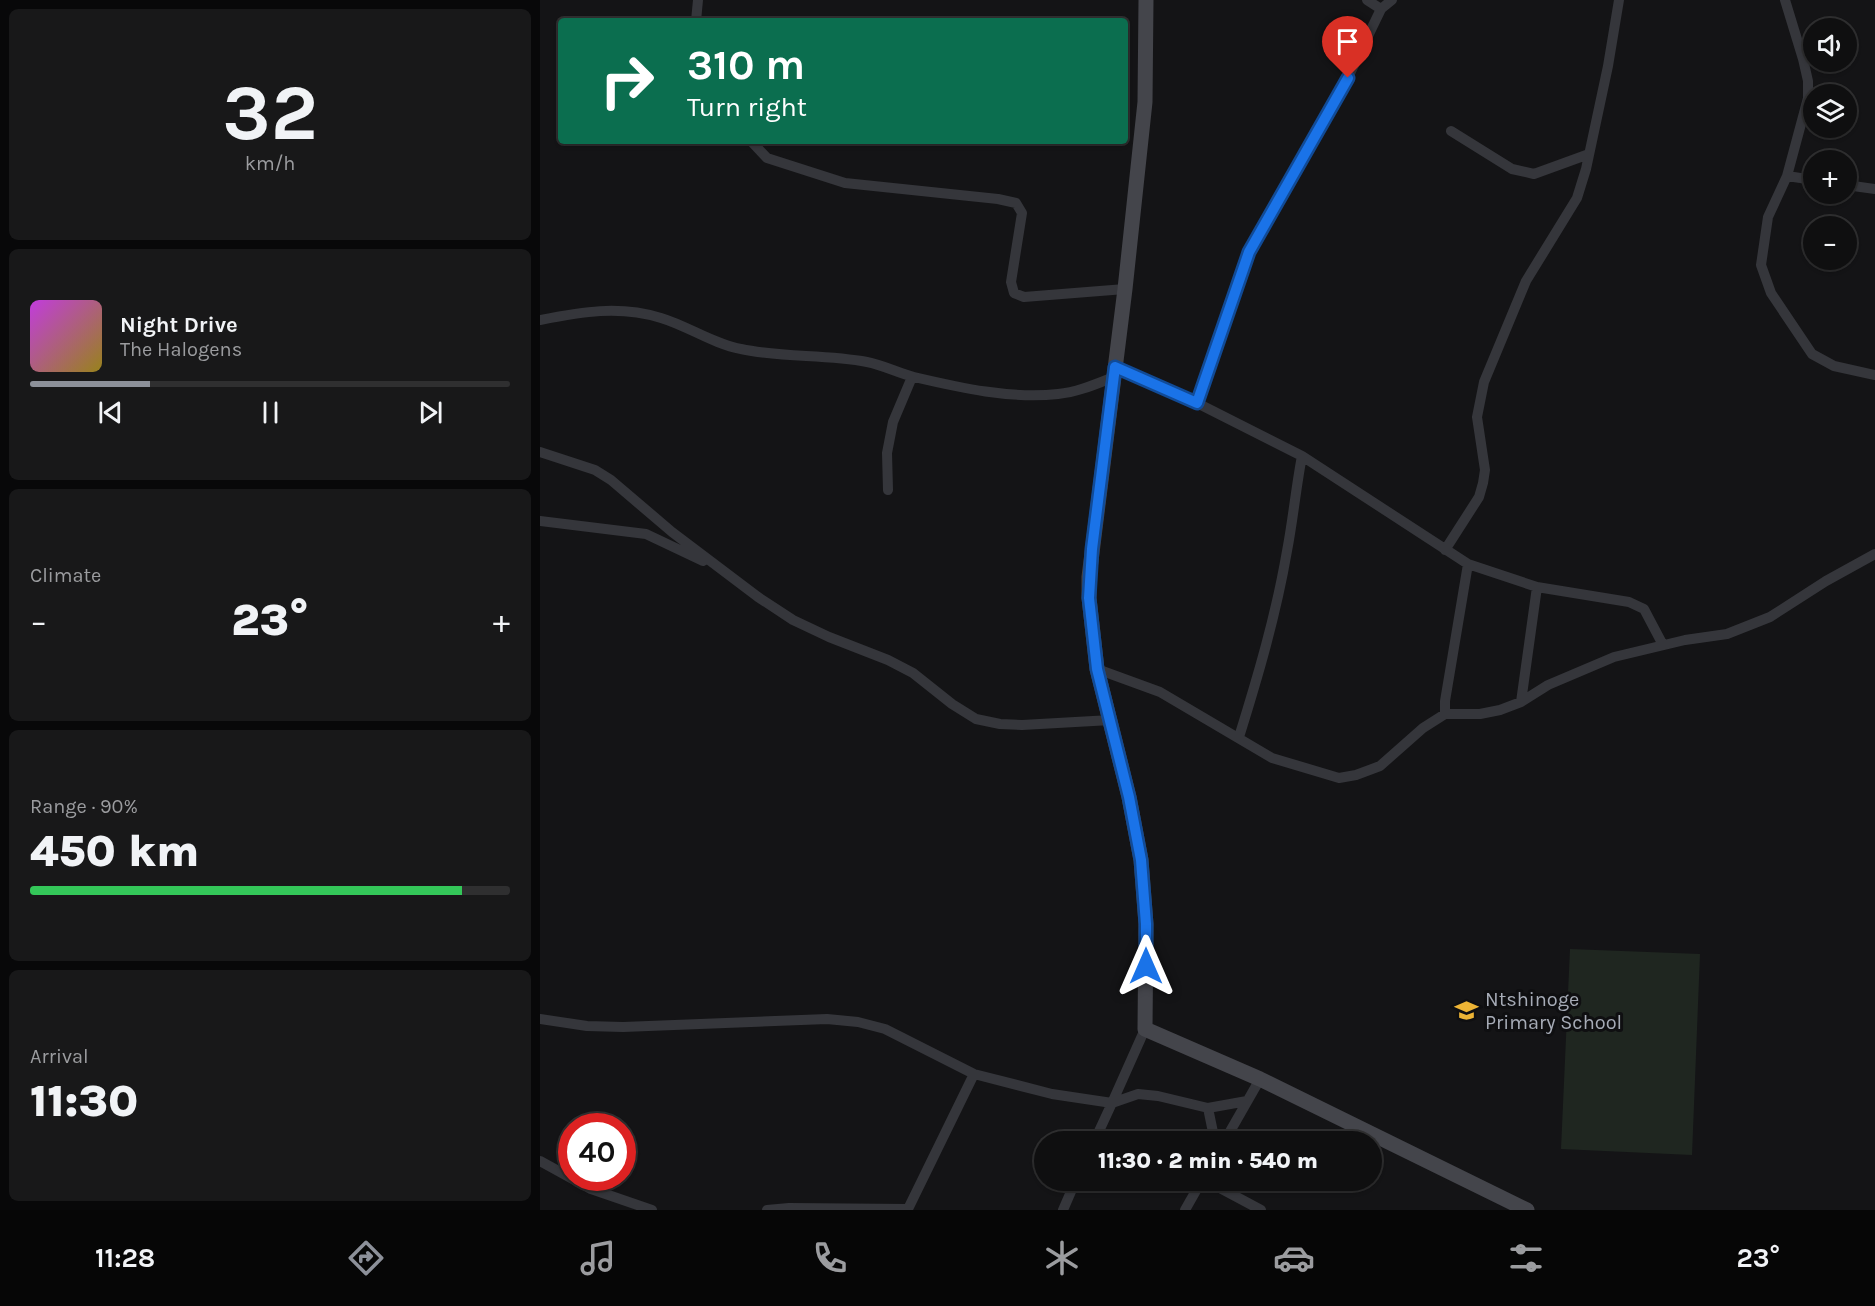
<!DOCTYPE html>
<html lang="en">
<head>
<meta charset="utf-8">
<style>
	body { margin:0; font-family:Karla,sans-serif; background:#181819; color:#f1f3f6; height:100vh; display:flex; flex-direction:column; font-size:22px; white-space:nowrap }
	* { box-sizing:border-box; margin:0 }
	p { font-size:20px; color:#9b9c9f }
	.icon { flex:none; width:33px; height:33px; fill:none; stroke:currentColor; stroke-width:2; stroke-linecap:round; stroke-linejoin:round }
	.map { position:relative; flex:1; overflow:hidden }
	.sheet { display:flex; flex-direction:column; gap:9px; padding:9px; background:#080809; width:540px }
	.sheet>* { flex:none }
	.top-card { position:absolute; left:18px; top:18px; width:570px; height:126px; border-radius:6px; box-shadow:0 2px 4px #0004,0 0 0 2px #2f2f30; background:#0b6e4f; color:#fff; overflow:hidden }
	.controls { position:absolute; left:1263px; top:18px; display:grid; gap:12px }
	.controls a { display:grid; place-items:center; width:54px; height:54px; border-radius:50%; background:#0f0f10; box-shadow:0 2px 4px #0004,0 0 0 2px #2f2f30; font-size:30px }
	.speed { position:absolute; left:18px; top:1113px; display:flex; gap:12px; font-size:30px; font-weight:700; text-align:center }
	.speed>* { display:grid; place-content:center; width:78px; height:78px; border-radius:50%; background:#0f0f10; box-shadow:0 2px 4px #0004,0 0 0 2px #2f2f30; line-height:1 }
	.speed .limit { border:9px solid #d22; background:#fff; color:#111 }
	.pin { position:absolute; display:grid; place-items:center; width:51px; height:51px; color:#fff; margin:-62px -26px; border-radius:50% 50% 50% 0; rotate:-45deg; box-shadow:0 0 6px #0007 }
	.pin .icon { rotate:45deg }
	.me { position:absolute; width:66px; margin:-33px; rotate:0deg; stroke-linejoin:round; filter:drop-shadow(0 0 4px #0008) }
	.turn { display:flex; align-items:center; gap:21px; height:126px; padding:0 30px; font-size:27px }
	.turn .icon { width:78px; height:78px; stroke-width:2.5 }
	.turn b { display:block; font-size:42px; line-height:51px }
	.big { font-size:45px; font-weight:800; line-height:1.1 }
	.sheet .widget { flex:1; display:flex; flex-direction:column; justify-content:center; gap:9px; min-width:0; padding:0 21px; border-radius:9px; background:#181819 }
	.sheet .dial { align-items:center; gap:0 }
	.dial b { font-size:78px; line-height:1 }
	.song { display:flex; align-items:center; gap:18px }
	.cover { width:72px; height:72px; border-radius:9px; background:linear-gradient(135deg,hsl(290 70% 55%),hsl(50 70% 35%)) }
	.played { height:6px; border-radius:3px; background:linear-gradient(90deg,#8c9099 25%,#2f2f30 25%) }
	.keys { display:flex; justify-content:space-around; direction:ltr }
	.heat { display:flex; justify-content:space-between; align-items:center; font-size:33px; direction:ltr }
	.charge { height:9px; border-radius:4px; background:linear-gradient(90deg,#34c759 90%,#2f2f30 0) }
	.trip { position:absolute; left:494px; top:1131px; width:348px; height:60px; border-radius:30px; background:#0f0f10; box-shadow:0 2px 4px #0004,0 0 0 2px #2f2f30; font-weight:800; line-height:60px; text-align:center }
	.dock { display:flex; height:96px; justify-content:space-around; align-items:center; background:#060606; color:#9b9c9f }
	.dock .icon { width:42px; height:42px }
	.dock .current { color:#8c9099 }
	.dock b { font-size:27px; color:#f1f3f6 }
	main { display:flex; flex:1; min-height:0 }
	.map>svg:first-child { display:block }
</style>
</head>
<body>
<main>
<section class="sheet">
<div class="widget dial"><b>32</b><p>km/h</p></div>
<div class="widget">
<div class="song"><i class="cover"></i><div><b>Night Drive</b><p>The Halogens</p></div></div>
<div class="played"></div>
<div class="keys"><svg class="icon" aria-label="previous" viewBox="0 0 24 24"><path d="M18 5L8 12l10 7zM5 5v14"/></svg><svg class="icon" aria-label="pause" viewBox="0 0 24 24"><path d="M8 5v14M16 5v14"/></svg><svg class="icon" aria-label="next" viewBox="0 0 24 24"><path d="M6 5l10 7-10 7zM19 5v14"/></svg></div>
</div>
<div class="widget"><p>Climate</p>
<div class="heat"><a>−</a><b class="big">23°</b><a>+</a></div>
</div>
<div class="widget"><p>Range · 90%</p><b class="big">450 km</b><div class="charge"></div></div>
<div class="widget"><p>Arrival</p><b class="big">11:30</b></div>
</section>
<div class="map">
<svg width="1335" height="1210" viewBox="0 0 1335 1210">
	<rect width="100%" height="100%" fill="#141416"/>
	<path fill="#1f2620" d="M1030 949 1160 954 1152 1155 1021 1149Z"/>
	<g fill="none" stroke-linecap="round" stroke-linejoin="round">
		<path stroke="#35363b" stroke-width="10" d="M827 0 841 9
			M1245 0 1263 59 1268 81V98L1247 176 1228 217 1221 265 1231 293 1272 354 1294 366 1335 375
			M156 21 158 0
			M911 131 972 169 994 174 1049 154
			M211 141 227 158 305 183 458 199 476 203 482 213 471 282 474 293 484 297 585 289
			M1247 176 1274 180
			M1306 185 1335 189
			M0 320C41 312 79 305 121 318 148 326 173 344 201 349 242 358 285 354 327 362 343 365 358 373 374 377 421 388 470 399 518 394 538 392 556 384 574 377
			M575 367 657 403 709 252 799 96 841 9 852 0
			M657 403 762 456 928 564 997 587 1089 602 1104 609 1123 645
			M0 452 55 470 71 480 132 532 218 597 253 620 289 637 348 660 373 673 412 704 436 719 460 724 482 725 571 720
			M348 490 347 453 353 422 372 377
			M0 521 106 534 163 561
			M905 550 939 497 943 483 945 470 937 417 944 382 986 281 1037 198 1046 169 1068 66 1079 0
			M557 669 620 692 732 758 799 778 816 775 840 766 883 728 905 714V701L928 564
			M981 702 997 587
			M905 714H940L960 710 981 702 1008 685 1074 657 1145 640 1187 634 1230 617 1286 581 1335 554
			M699 737C718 676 736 615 747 551 753 520 756 487 762 456
			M0 1019 47 1026 83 1027 287 1019 318 1022 345 1029 434 1074 512 1094 572 1103 605 1029
			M668 1108 675 1142
			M554 1142 572 1103 598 1094 618 1096 668 1108 707 1101
			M684 1142 720 1079
			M0 1161 51 1189 112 1210
			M665 1180 721 1210
			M227 1210 249 1208 368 1209 434 1074
			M523 1210 536 1180
			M645 1210 662 1180"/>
		<path stroke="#44454b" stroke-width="15" d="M606 0 605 102 585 289 549 577V598L557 669 589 797 601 860 606 924 605 1029 720 1079 987 1210"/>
	</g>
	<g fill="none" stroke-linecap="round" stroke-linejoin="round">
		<defs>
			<path id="route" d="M606 966V924L601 860 589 797 557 669 549 598 552 549 575 367 657 403 709 252 808 78"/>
		</defs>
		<use href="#route" stroke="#114b97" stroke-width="15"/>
		<use href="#route" stroke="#1a73e8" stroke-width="10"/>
	</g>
	<defs>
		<symbol id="school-bare" viewBox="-9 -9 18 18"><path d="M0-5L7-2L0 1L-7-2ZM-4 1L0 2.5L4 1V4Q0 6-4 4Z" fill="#edb435" stroke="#0f0f11" stroke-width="2.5" paint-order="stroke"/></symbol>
	</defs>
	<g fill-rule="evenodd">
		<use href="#school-bare" x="910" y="994" width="33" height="33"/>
	</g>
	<g text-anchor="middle" stroke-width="6" stroke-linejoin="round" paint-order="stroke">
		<g font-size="20" fill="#a6abb6" stroke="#0f0f11" text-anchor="start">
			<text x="945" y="1006">Ntshinoge<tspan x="945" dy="23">Primary School</tspan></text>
		</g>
	</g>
</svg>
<div class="controls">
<a><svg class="icon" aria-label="sound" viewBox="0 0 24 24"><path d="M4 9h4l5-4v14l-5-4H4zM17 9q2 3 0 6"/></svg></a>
<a><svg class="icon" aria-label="layers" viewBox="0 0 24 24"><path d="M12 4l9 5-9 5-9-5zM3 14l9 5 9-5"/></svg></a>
<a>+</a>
<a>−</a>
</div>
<div class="speed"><div class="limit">40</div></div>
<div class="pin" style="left:808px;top:78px;background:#d93025"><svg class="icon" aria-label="arrive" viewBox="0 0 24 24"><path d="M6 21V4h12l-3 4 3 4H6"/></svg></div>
<svg class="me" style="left:606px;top:966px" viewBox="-20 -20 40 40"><path d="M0-17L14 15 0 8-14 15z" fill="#1a73e8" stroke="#fff" stroke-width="4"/></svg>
<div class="trip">11:30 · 2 min · 540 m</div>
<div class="top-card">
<div class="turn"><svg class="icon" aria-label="right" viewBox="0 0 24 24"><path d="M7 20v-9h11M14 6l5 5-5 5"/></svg><div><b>310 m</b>Turn right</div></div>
</div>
</div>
</main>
<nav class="dock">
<b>11:28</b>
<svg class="icon current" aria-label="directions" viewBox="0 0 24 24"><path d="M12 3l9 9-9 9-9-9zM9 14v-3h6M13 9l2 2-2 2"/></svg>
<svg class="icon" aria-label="music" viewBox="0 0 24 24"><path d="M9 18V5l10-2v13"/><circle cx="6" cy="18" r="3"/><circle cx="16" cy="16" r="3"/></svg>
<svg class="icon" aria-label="phone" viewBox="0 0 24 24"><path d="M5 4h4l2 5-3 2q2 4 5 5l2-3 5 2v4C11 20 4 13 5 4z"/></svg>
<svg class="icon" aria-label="climate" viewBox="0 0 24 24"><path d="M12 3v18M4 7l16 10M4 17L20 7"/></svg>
<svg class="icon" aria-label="car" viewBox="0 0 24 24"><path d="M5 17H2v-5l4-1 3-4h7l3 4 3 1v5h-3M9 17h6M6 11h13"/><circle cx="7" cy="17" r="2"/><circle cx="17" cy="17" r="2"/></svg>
<svg class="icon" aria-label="filters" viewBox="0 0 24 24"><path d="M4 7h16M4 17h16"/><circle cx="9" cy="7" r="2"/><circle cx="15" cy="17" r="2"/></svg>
<b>23°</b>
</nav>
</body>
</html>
